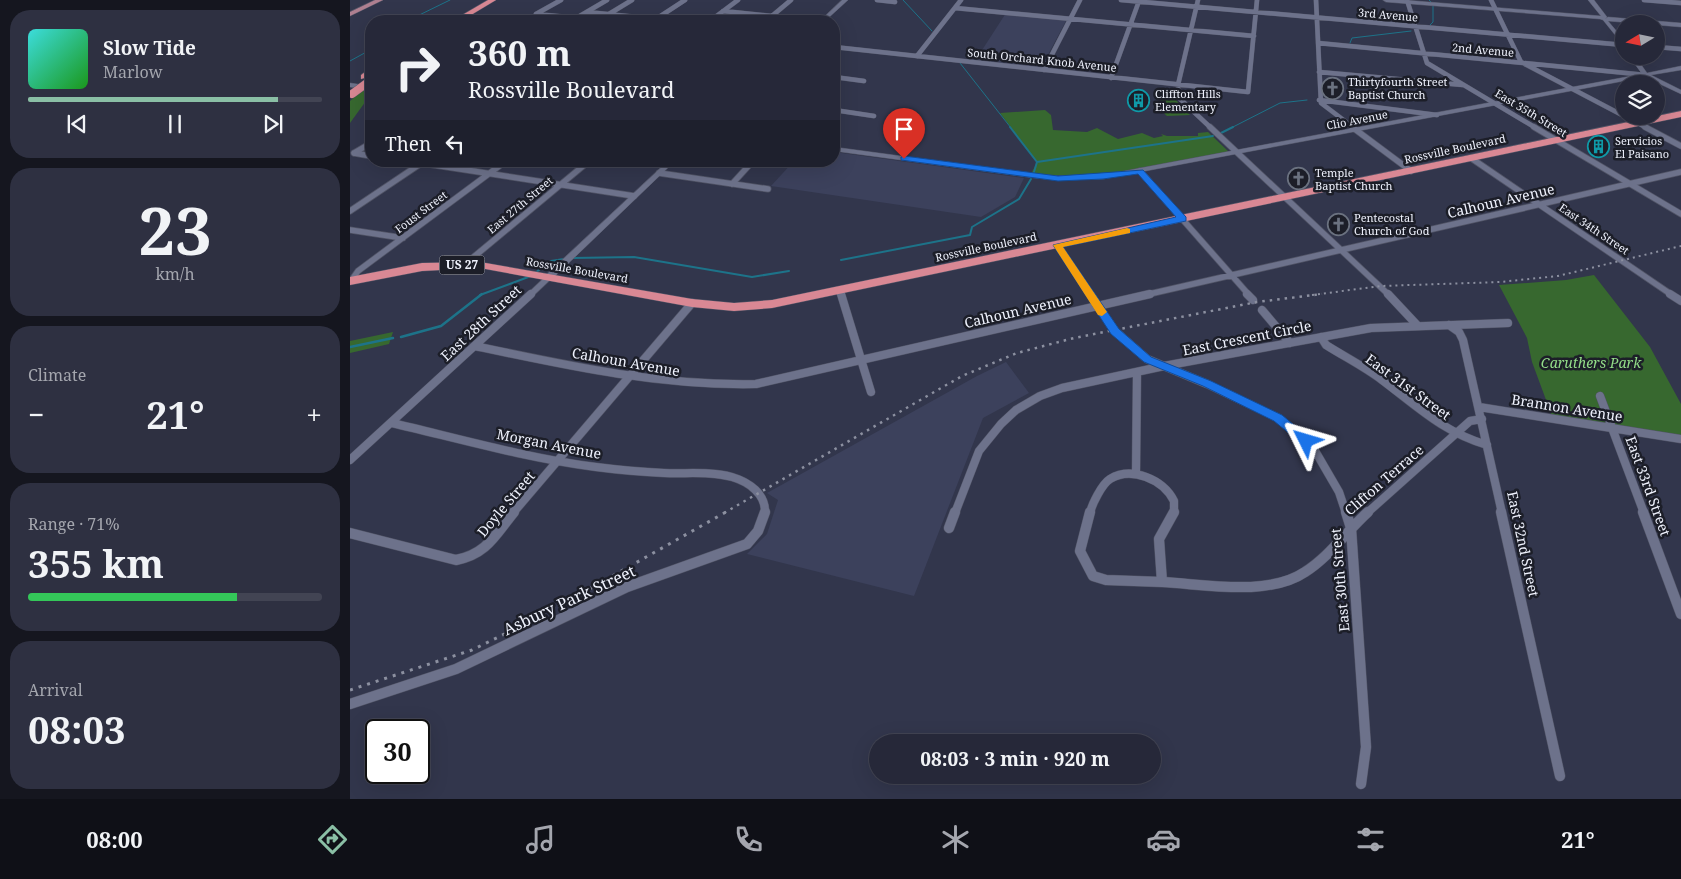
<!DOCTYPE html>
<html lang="en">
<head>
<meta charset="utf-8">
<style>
	body { margin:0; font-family:"Noto Serif",serif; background:#2e3041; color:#f1f3f6; height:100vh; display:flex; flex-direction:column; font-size:19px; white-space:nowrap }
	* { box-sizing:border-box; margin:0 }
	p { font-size:16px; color:#a4a6ae }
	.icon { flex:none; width:28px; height:28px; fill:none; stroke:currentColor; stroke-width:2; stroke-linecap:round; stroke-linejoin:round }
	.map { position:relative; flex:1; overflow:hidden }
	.details { display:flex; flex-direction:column; gap:10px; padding:10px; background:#15161f; width:350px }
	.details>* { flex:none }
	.guide { position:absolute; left:15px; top:15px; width:475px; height:152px; border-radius:20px; box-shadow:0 5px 20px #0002,0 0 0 1px #424453; background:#262839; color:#f1f3f6; overflow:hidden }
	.needle { width:32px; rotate:260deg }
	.controls { position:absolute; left:1265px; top:15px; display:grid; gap:10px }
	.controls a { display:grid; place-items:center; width:50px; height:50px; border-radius:50%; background:#262839; box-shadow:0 5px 20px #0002,0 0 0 1px #424453; font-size:25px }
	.speed { position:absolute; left:15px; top:719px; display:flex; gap:10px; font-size:25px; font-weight:700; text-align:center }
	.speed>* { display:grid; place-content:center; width:65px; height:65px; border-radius:50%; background:#262839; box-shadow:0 5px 20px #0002,0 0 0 1px #424453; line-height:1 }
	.speed .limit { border:2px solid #111; border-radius:8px; background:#fff; color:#111 }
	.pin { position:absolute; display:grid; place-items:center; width:42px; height:42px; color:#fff; margin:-51px -21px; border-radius:50% 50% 50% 0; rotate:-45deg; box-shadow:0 0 5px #0007 }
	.pin .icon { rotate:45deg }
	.me { position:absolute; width:55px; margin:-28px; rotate:310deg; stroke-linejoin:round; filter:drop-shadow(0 0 4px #0008) }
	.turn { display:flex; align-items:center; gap:18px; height:105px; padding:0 20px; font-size:22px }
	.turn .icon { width:65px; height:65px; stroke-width:2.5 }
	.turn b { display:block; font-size:35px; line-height:42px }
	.then { display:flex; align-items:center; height:48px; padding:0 20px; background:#0003; gap:10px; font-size:19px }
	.big { font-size:38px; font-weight:700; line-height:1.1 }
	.details .card { flex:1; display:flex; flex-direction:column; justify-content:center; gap:8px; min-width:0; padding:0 18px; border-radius:20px; background:#2e3041 }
	.details .dial { align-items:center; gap:0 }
	.dial b { font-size:65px; line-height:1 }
	.song { display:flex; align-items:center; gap:15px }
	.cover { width:60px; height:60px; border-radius:8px; background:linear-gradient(135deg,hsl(180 70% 55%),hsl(120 70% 35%)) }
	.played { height:5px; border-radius:2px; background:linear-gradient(90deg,#8abfa5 85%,#424453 85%) }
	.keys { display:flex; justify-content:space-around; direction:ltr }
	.heat { display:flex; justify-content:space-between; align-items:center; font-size:28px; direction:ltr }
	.charge { height:8px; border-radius:4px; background:linear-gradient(90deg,#34c759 71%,#424453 0) }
	.trip { position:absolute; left:519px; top:734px; width:292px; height:50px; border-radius:25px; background:#262839; box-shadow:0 5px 20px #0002,0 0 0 1px #424453; font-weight:700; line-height:50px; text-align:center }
	.tabs { display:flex; height:80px; justify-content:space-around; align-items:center; background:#0f1017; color:#a4a6ae }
	.tabs .icon { width:35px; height:35px }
	.tabs .active { color:#8abfa5 }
	.tabs b { font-size:22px; color:#f1f3f6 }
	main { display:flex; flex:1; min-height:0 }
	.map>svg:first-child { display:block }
</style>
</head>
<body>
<main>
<section class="details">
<div class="card">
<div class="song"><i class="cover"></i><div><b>Slow Tide</b><p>Marlow</p></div></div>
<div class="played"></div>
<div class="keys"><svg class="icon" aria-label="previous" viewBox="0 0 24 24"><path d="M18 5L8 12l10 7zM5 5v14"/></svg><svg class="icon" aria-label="pause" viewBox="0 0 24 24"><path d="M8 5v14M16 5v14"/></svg><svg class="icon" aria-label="next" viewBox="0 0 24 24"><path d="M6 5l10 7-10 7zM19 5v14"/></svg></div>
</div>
<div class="card dial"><b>23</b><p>km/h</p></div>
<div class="card"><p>Climate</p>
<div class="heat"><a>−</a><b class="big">21°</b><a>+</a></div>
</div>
<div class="card"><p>Range · 71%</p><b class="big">355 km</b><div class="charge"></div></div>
<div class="card"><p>Arrival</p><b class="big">08:03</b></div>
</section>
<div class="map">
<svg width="1331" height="799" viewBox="0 0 1331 799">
	<rect width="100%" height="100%" fill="#32364c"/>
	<path fill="#3c415c" d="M656 13 717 19 691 68 625 61Z
		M484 152 674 178 665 197 631 217 421 186 444 161H484Z
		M656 362 679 393 633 418 564 596 397 554 417 534 428 500 417 493 627 376Z"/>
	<path fill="#37682f" d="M13 90 21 91V94L0 123V101Z
		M805 90 823 92V97L840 115 817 116 806 106 810 104 811 98 804 91Z
		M695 110 701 115 703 130 737 132 747 128 768 139 792 133 804 138 813 136 811 134 817 136H848V133L858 132 879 152C813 165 749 180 681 174L687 162 650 113Z
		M1244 275 1300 347 1331 404V436L1202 416 1182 362 1177 338 1149 285 1216 280Z
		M43 332 39 344 0 353V341Z"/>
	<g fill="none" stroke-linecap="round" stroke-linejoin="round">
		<path stroke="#1d7389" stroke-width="1" d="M553 0 582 31
			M1079 0 1081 2
			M57 21 100 0
			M1080 25 1083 22V6
			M1000 43 1002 38 1061 31
			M0 61 20 50 21 39
			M610 63 661 128
			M881 128 930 103 957 100"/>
		<path stroke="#1d7389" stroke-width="2" d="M660 127 687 162
			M871 133 883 127
			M687 162 863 136
			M684 172 687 162
			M222 258 284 257 402 277 439 271
			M491 260 620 235 622 227 669 199 681 179
			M130 295 181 276 201 261 214 259"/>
		<path stroke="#1d7389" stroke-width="2.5" d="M51 337 91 326 132 294
			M0 347 43 338"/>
		<defs>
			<path id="street-far3" d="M527 0 545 2
				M771 0 1274 45
				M848 0 828 85V97L861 128
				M966 0 971 103 1004 128
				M1057 0 1077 63 1186 128
				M1141 0 1171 62 1274 116
				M1294 0 1331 3
				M605 8 904 36
				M373 11 472 21
				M237 12 326 21
				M186 14 227 18
				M186 14 211 0
				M259 14 282 0
				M306 19 335 0
				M223 20 257 0
				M360 21 388 0
				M416 21 441 0
				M968 43 1296 75
				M484 47 898 92 907 0
				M1306 47 1331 49
				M567 56 611 0
				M694 70 730 0
				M969 72 1113 85
				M484 77 514 81
				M761 78 789 1
				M969 100 1087 115
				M484 110 524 116
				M1275 116 1297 128"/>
			<path id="street-far2" d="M860 127 1039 295
				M1002 127 1061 171
				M1184 127 1331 214
				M1295 127 1331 146
				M4 153 21 143
				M4 153 21 156
				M1121 158 1322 295
				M58 161 284 196
				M790 171 899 295
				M309 173 418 189
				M382 184 403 161
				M0 211 73 162
				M0 230 53 238
				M708 245 741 295
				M114 265 239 161
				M1 281 8 271 156 161
				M490 290 491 295
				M180 295 198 278
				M795 295 1331 172"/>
			<path id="street-far1" d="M491 294 521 392
				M740 294 765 331 797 359 857 384 928 418 964 449 989 492 996 513
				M897 294 903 300
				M1038 294 1067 325
				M1320 294 1331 301
				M912 310 940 343
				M1099 325 1109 332 1113 340 1152 513
				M971 337 976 345C995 357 1015 367 1032 380 1068 407 1093 432 1137 445
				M125 346C219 366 310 386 406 384L800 294
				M1250 396 1294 513
				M1129 407 1331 439
				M42 423C110 439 177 458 246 467 269 470 291 472 314 473 337 474 360 471 382 477 399 482 416 494 415 513
				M0 460 181 294
				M786 473 787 372
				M163 513 342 303
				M605 513 629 451 651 424 666 410 690 396 712 388 814 366 1021 328 1158 323
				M740 513C742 504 752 484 760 479 781 466 813 479 824 501V513
				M1017 513 1120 421 1132 419"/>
			<path id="street" d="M740 512 730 551 743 576 756 580 812 582 809 539 824 512
				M996 512 1001 528 1016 747 1011 784
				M1151 512 1210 776
				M1293 512 1331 614
				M599 528 605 512
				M0 533 106 560C137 554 145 535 164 512
				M812 582C854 584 918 597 955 572 979 557 997 531 1018 512
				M0 704 106 669 277 587 397 544 408 531 415 512"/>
			<path id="secondary" d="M492 0H498L475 21H470Z
				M1033 0H1054L1251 16 1238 0H1244L1257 17 1255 19 1258 17 1331 23V27L1258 21 1274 40V46L1253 20 1250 19 1036 2Z
				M1279 56H1285L1297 73 1331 66V70L1301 75 1331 90V94L1295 77 753 179 708 180 685 178 484 151V147L685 174 708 176 753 175 1292 74Z
				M0 83 21 86V90L0 87Z
				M318 161H325L201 280H195V276Z"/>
			<path id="primary" d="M25 0H33L0 16V12Z"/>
			<path id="highway" d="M138 0H146L111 21H102Z
				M18 70H21V76L11 79V75Z
				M1331 111V117L422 308 384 311 342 307 130 268 72 271 0 285V277L72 263 130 262 342 299 384 303 422 300Z"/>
		</defs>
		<use href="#street-far3" stroke="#515466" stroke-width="5"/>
		<use href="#street-far2" stroke="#515466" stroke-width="7"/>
		<use href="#street-far1" stroke="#515466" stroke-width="9"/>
		<use href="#street" stroke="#515466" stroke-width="11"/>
		<use href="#secondary" stroke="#515466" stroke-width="1"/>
		<use href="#primary" stroke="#515466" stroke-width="1"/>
		<use href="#highway" stroke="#515466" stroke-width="1"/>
		<use href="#street-far3" stroke="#6d728b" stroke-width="4.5"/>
		<use href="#street-far2" stroke="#6d728b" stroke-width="5.5"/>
		<use href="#street-far1" stroke="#6d728b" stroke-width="8"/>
		<use href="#street" stroke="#6d728b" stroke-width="10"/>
		<use href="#secondary" fill="#6d728b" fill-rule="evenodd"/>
		<use href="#primary" fill="#ae7f90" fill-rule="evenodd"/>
		<use href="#highway" fill="#d98894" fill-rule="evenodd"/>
		<path stroke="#8c90a0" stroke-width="2" stroke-dasharray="2 4" stroke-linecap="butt" d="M962 295 1031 286 1150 282 1208 276 1331 246"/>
		<path stroke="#8c90a0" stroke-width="2.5" stroke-dasharray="2.5 5" stroke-linecap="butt" d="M374 513 612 376 667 353 724 338 907 302 972 294"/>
		<path stroke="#8c90a0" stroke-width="3" stroke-dasharray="3 6" stroke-linecap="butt" d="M0 690 122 650 195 614 376 512"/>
		<defs>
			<path id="highway-bridge" d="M2 94 21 80"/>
		</defs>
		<use href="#highway-bridge" stroke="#515466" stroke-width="9" stroke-linecap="butt"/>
		<use href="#highway-bridge" stroke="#d98894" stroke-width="8"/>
	</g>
	<path fill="#1a73e8" stroke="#114b97" d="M554 156 708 176 793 170 836 217V221L713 247 769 329 801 357 861 381 932 415 960 438 962 441 960 444H952L924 421 853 386 794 362 761 334 703 245 826 217 788 174 753 179 708 181 551 160V157Z"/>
	<path fill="#f59e0b" d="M777 228 780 229V233L713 247 757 312 752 316 748 315 703 245Z"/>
	<defs>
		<symbol id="church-ring" viewBox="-11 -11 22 22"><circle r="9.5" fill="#1c1e28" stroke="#6b7280" stroke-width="1.5"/><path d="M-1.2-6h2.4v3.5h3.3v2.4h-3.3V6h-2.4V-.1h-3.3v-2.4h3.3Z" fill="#6b7280"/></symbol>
		<symbol id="building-ring" viewBox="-11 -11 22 22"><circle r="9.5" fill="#1c1e28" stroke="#0f9aa8" stroke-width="1.5"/><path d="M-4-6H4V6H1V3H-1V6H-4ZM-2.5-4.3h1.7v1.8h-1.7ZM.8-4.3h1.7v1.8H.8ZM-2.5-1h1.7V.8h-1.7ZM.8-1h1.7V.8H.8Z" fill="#0f9aa8"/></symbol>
	</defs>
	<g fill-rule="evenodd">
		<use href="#church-ring" x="970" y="76" width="25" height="25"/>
		<use href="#building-ring" x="776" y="88" width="25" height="25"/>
		<use href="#building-ring" x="1236" y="134" width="25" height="25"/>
		<use href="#church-ring" x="936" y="166" width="25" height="25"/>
		<use href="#church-ring" x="976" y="212" width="25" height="25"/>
	</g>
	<g text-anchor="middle" stroke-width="5" stroke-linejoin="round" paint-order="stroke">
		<g font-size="11" fill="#eff2fd" stroke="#1c1e28">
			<text transform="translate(1038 15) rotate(5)" y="4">3rd Avenue</text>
			<text transform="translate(1133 50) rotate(5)" y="4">2nd Avenue</text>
			<text transform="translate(692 60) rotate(6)" y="4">South Orchard Knob Avenue</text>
			<text transform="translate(1181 113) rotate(31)" y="4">East 35th Street</text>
			<text transform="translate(1007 120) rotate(-11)" y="4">Clio Avenue</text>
			<text transform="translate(1105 149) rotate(-12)" y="4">Rossville Boulevard</text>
			<text transform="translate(170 205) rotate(-40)" y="4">East 27th Street</text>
			<text transform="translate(71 212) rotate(-37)" y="4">Foust Street</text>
			<text transform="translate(1244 229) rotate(34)" y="4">East 34th Street</text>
			<text transform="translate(636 247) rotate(-12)" y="4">Rossville Boulevard</text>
			<text transform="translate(227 270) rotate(10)" y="4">Rossville Boulevard</text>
		</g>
		<g font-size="11" fill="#eff2fd" stroke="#1c1e28" text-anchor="start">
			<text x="998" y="86">Thirtyfourth Street<tspan x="998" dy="13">Baptist Church</tspan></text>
			<text x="805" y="98">Cliffton Hills<tspan x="805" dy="13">Elementary</tspan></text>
			<text x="1265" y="145">Servicios<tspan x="1265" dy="13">El Paisano</tspan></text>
			<text x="965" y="177">Temple<tspan x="965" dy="13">Baptist Church</tspan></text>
			<text x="1004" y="222">Pentecostal<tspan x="1004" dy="13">Church of God</tspan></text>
		</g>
		<rect fill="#1c1e28" stroke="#b0b2bd" stroke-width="1" x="89.5" y="255.5" width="45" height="19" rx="4"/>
		<g font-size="12" font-weight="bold" fill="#eff2fd">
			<text x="112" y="269">US 27</text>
		</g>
		<g font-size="14" fill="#eff2fd" stroke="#1c1e28">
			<text transform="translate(1151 201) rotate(-13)" y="5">Calhoun Avenue</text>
			<text transform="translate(668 311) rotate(-13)" y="5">Calhoun Avenue</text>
			<text transform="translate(131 323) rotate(-43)" y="5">East 28th Street</text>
			<text transform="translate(897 338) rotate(-11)" y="5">East Crescent Circle</text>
			<text transform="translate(276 362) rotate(10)" y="5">Calhoun Avenue</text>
			<text transform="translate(1058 387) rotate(36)" y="5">East 31st Street</text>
			<text transform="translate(1217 408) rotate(9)" y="5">Brannon Avenue</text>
			<text transform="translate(199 444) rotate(11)" y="5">Morgan Avenue</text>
			<text transform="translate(1034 480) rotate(-41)" y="5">Clifton Terrace</text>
			<text transform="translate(1298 486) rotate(70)" y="5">East 33rd Street</text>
			<text transform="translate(156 504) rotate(-50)" y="5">Doyle Street</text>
			<text transform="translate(1173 544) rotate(78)" y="5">East 32nd Street</text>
			<text transform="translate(990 580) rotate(-95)" y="5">East 30th Street</text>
		</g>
		<g font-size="14" font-style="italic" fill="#93dc88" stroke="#1c1e28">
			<text x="1241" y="368">Caruthers Park</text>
		</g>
		<g font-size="16" fill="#eff2fd" stroke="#1c1e28">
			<text transform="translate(219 600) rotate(-25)" y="6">Asbury Park Street</text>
		</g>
	</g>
</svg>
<div class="controls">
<a><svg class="needle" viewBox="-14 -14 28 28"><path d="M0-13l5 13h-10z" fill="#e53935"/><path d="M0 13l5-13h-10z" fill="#a4a6ae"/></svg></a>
<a><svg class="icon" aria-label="layers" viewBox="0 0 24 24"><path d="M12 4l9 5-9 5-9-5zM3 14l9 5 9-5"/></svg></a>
</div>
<div class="speed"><div class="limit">30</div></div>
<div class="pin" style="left:554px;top:159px;background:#d93025"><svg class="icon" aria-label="arrive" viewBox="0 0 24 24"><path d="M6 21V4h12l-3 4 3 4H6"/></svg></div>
<svg class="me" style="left:956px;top:441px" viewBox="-20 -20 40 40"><path d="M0-17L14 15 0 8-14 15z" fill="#1a73e8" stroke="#fff" stroke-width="4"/></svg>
<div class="trip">08:03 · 3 min · 920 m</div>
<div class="guide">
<div class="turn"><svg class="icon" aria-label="right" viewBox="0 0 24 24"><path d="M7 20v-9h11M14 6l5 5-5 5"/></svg><div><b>360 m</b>Rossville Boulevard</div></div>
<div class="then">Then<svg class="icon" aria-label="left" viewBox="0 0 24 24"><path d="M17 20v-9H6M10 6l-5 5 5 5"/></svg></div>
</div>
</div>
</main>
<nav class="tabs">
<b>08:00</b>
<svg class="icon active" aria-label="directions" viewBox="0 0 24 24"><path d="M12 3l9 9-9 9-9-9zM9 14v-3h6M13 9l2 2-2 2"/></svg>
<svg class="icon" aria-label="music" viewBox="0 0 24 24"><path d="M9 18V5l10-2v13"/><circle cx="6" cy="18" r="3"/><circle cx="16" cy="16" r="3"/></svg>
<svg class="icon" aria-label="phone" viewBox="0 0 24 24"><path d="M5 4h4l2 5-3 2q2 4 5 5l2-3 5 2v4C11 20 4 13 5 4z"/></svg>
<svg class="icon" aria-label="climate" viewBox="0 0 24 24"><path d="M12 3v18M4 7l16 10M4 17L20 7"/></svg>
<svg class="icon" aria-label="car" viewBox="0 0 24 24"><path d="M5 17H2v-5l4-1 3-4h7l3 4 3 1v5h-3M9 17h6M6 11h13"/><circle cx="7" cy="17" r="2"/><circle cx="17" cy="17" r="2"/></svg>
<svg class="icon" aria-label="filters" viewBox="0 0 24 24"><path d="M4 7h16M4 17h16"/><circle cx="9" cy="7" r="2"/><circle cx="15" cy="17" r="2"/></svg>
<b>21°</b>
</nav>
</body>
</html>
